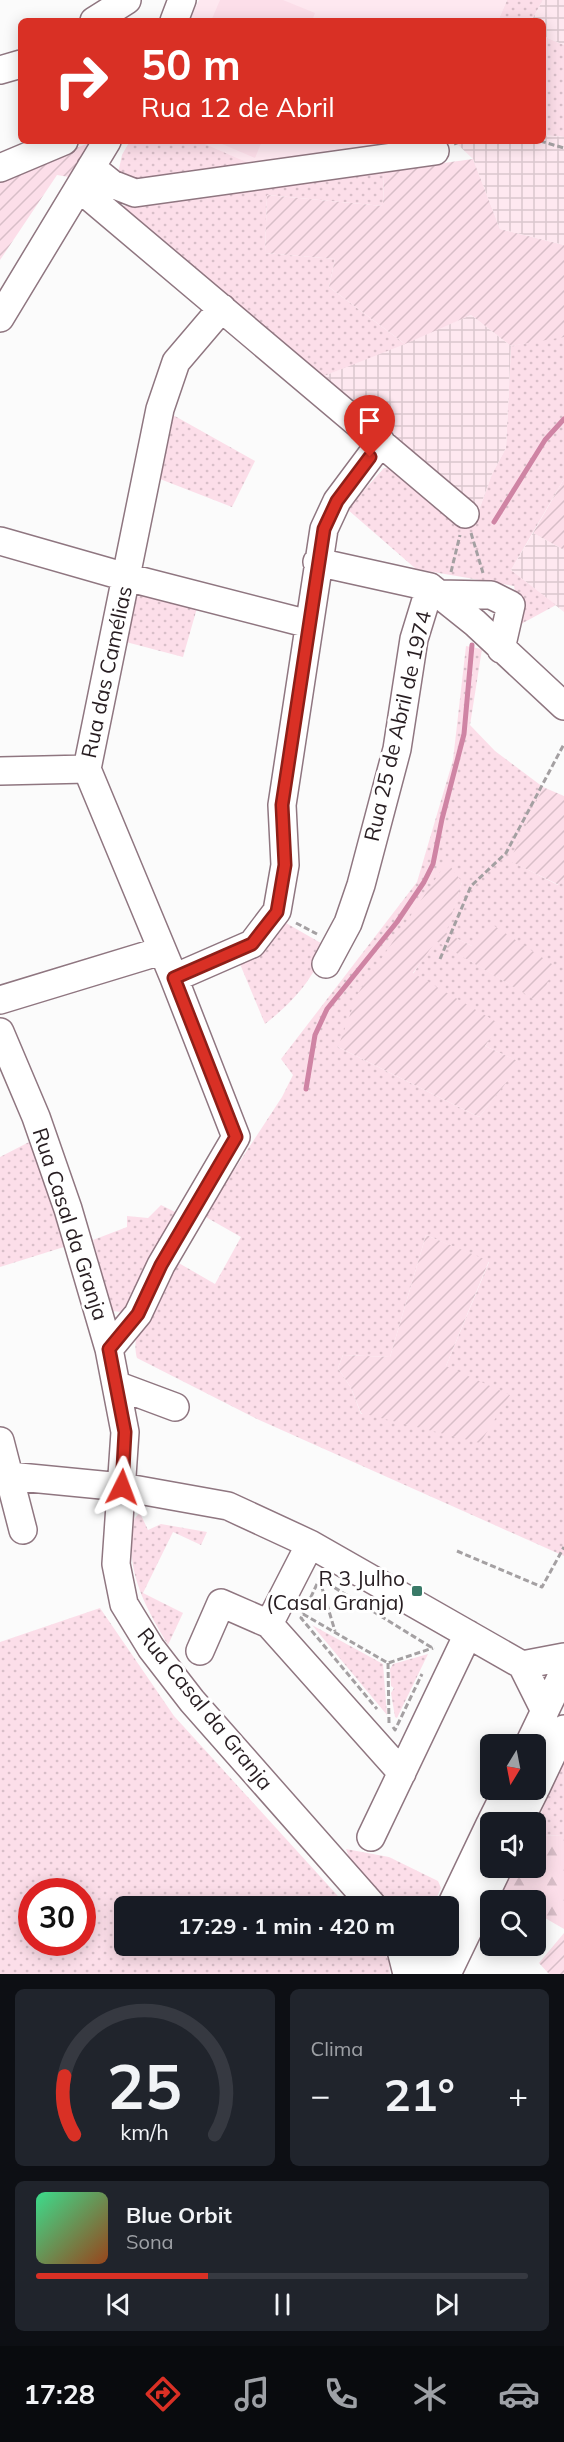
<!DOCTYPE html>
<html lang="pt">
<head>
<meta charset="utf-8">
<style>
	body { margin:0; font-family:Mulish,sans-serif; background:#20242c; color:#f1f3f6; height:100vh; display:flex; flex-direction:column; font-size:22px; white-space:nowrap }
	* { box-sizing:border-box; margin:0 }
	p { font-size:20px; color:#9ea1a6 }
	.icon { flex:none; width:33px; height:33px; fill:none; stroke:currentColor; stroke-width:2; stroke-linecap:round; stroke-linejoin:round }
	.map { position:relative; height:1974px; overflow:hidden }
	.sheet { display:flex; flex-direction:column; gap:15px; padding:15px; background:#0d0f14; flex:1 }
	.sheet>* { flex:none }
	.hud { position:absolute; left:18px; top:18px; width:528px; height:126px; border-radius:9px; box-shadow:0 3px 15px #0003; background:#d93025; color:#fff; overflow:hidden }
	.needle { width:39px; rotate:190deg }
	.fabs { position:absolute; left:480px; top:1734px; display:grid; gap:12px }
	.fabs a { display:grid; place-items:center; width:66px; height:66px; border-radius:9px; background:#171b24; box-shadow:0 3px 15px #0003; font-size:30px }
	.speed { position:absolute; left:18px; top:1878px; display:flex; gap:12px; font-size:30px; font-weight:700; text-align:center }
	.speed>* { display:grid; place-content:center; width:78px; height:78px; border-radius:50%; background:#171b24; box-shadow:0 3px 15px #0003; line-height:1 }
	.speed .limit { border:9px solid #d22; background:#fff; color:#111 }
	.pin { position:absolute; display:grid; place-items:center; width:51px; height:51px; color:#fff; margin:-62px -26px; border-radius:50% 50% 50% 0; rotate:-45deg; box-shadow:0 0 6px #0007 }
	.pin .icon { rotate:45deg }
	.me { position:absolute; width:66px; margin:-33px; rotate:3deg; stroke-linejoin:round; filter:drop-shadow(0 0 4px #0008) }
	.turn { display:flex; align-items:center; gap:21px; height:126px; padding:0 24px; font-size:27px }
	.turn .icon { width:78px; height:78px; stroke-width:2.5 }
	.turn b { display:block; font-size:42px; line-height:51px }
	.big { font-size:45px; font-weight:700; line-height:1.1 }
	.sheet .tile { flex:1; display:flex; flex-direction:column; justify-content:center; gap:9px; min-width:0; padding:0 21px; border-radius:9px; background:#20242c }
	.sheet .dial { align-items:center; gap:0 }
	.dial svg { height:156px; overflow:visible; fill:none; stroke:#363941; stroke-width:7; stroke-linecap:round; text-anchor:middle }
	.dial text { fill:#f1f3f6; stroke:none }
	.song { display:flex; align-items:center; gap:18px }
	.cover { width:72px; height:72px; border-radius:9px; background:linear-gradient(135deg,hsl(150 70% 55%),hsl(20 70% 35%)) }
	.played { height:6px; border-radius:3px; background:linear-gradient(90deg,#d93025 35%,#363941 35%) }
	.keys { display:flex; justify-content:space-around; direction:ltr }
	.heat { display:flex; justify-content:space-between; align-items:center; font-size:33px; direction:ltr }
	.sheet .tiles { flex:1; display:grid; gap:15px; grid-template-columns:1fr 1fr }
	.tile:last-child { grid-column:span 2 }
	.trip { position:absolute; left:114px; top:1896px; width:345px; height:60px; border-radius:9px; background:#171b24; box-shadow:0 3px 15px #0003; font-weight:700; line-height:60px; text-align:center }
	.dock { display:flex; height:96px; justify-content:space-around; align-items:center; background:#090b0e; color:#9ea1a6 }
	.dock .icon { width:42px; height:42px }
	.dock .current { color:#d93025 }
	.dock b { font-size:27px; color:#f1f3f6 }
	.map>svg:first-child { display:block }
</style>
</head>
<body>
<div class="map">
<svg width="564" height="1974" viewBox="0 0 564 1974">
	<defs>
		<pattern id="industrial-grid" width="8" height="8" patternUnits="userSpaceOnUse" patternTransform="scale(1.5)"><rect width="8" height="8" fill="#fee8f0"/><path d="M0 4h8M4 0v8" fill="none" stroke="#dac7ce"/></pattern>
		<pattern id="grass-dots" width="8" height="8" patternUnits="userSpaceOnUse" patternTransform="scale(1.5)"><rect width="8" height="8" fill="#fcdee9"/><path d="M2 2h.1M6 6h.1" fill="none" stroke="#d8bec8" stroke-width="1.8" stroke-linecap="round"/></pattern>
		<pattern id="forest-firs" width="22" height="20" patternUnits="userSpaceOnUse" patternTransform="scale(1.5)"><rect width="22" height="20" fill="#fcdee9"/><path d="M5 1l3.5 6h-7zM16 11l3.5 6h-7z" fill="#d8bec8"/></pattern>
		<pattern id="garden-furrows" width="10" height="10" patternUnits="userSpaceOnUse" patternTransform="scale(1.5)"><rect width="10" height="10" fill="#fcdee9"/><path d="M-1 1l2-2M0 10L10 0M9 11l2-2" fill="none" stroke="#d8bec8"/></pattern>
	</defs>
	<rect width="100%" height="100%" fill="#fbfbfb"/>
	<path fill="#fee8f0" d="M199 0H507L498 21H189Z
		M130 141H405L401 144 156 180 122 155Z"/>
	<path fill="url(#industrial-grid)" d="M543 0H564V45L543 36V21H531Z
		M543 135 564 137V245L500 229 473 159 454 141H543Z
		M471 315 511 346 506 448 492 474 478 513 416 454 324 376Z
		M533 533 564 550V612L511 570Z"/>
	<path fill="url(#grass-dots)" fill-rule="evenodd" d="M507 0H543L531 21H498Z
		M543 36 564 45V137L543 135Z
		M130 141H198L255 166C212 172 160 189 118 173L122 155Z
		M332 170 384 171 383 206 267 195 265 253 335 259 329 287 405 344 324 376 123 206Z
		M562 336 564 337V479L511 570 556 605 521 624 514 586 416 569 347 509 384 468H391L478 513 492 474 506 448 511 346Z
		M173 415 255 461 232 507 160 479Z
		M147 593 197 608 183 657 126 642 135 598Z
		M466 646 482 649 470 725 495 751 543 787 511 861 558 885 564 878V1556L257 1419 137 1358C128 1327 161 1289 177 1262L215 1284 241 1237 204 1216 282 1097 293 1075 281 1059 417 882 453 760ZM462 882 445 933 472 946 554 967 538 1001 435 940 413 974 499 1024 485 1046 521 1063 479 1117 338 1047ZM426 1235 489 1262 446 1366 361 1414 351 1388 338 1368 343 1355 390 1357Z
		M286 923 326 946C312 981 294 1001 265 1024L240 964 265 948Z
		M33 1140 67 1246 0 1267V1157Z
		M161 1205 181 1215 127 1309 122 1312 112 1311 93 1240 127 1227V1216L148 1218Z
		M140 1513 148 1530 161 1524 207 1532 201 1545 173 1532 143 1593 183 1613 168 1645C148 1611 131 1582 131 1542 131 1530 130 1521 140 1513Z
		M100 1608 174 1716 347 1906H124V1946H381L389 1961 390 1974H0V1642ZM32 1892H82V1942H32Z
		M312 1625 383 1664 387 1715Z
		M428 1654 397 1718 395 1717 391 1693 394 1688 391 1686 390 1669 393 1664Z
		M564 1758V1835L536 1836V1825Z
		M346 1849 389 1857 438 1881 441 1888 433 1906H392L349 1857Z"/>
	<path fill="url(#forest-firs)" d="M564 1835V1929L545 1918 536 1929V1900H497L514 1868H536V1836Z"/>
	<path fill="#fcdee9" d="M220 0H283L315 13 312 21H211Z
		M215 141H262L255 158Z"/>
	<path fill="url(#garden-furrows)" d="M91 142 69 177 57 175 0 260V180Z
		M473 159 500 229 564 245V337L511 346 471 315 405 344 329 287 335 259 265 253 267 195 383 206 384 171Z
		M564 479V550L533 533Z
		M543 787 564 796V878L559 885 510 861Z
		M447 862 462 882 446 933 472 946 493 925 555 966 539 1002 436 941 413 973 500 1024 485 1046 522 1063 479 1117 338 1047 358 993Z
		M426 1235 489 1261 446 1366 510 1395 480 1443 361 1413 351 1388 338 1368 343 1355 390 1357Z
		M564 1933V1974H549L539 1963Z"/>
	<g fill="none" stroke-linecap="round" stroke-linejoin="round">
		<path stroke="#cf84a4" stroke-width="5" d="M494 522 545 440 564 419
			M306 1089 315 1035 327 1009 397 922 424 882 433 864 442 819 464 734 472 645"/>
		<defs>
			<path id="minor" d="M94 21 127 0
				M174 21 182 0
				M0 70 21 64
				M91 167 112 184 135 193 435 151
				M0 168 64 141
				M79 188 465 514
				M0 318 107 141
				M0 541 126 577 309 624
				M317 562 430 587 475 623 564 706
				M437 594 491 595 511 605 501 649
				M0 771 87 769
				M326 964 348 923 361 885 397 749 414 639 430 587
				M174 978 252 944 277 911 285 865 282 805 324 529 337 501 381 442
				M0 1000 161 951
				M0 1032 36 1117 68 1209 109 1349 125 1432 116 1564 124 1604 151 1648 192 1701 373 1906
				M109 1349 138 1314 161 1265 236 1137 174 978 87 769 160 409 176 362 222 308
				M116 1385 175 1407
				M0 1441 23 1530
				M9 1476 122 1487 228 1506 310 1544 522 1665
				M310 1544 269 1624 402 1773
				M200 1651 221 1603 269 1624
				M522 1665 545 1711
				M522 1665 564 1657
				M529 1744 564 1671
				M536 1788 564 1729
				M491 1822 507 1790
				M519 1822 535 1790
				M371 1837 468 1634
				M448 1912 490 1824
				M400 1946 407 1974
				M419 1974 432 1946
				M447 1974 498 1868"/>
		</defs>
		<use href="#minor" stroke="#8f7680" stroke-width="30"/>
		<path stroke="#a4a0a2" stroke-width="3" stroke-dasharray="6 3" stroke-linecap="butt" d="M540 141 564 148
			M454 144 462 141
			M471 533 483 573
			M451 572 460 535
			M296 923 317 934
			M440 959 471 886 506 853 564 744
			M457 1551 542 1587 564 1547
			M319 1578 434 1649
			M319 1578 335 1631
			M317 1584 301 1618 377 1709
			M303 1614 388 1663 433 1648
			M388 1663 389 1723
			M393 1727 395 1730 422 1674"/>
		<use href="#minor" stroke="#fff" stroke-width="27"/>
	</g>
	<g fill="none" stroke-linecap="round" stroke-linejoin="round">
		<defs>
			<path id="route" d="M122 1487 125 1432 109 1349 138 1314 161 1265 236 1137 174 978 252 944 277 912 285 865 282 805 324 529 337 501 370 457"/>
		</defs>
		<use href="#route" stroke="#8d1f18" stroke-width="15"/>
		<use href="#route" stroke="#d93025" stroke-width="10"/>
	</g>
	<rect fill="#397967" stroke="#fff" stroke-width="2" x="411" y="1585" width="12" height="12" rx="3"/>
	<g text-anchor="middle" stroke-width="6" stroke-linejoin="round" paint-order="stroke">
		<g font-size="21" fill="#271d21" stroke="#fff">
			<text transform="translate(107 672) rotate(-78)" y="7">Rua das Camélias</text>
			<text transform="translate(398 726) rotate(-77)" y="7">Rua 25 de Abril de 1974</text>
			<text transform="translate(70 1224) rotate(72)" y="7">Rua Casal da Granja</text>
			<text transform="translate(205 1709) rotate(51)" y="7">Rua Casal da Granja</text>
		</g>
		<g font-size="21" fill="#271d21" stroke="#fff" text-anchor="end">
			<text x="405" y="1586">R 3 Julho<tspan x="405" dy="24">(Casal Granja)</tspan></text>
		</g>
	</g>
</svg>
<div class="fabs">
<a><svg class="needle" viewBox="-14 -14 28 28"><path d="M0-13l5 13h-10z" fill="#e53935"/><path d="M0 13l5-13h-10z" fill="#9ea1a6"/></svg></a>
<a><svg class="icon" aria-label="sound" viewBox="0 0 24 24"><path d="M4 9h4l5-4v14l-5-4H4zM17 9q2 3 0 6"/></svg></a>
<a><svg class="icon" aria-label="search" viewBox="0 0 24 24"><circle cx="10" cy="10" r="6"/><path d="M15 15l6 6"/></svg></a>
</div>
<div class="speed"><div class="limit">30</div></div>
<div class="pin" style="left:370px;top:457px;background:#d93025"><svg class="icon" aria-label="arrive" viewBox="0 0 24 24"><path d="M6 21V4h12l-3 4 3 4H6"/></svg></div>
<svg class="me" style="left:122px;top:1487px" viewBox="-20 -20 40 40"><path d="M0-17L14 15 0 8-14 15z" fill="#d93025" stroke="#fff" stroke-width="4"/></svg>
<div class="trip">17:29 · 1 min · 420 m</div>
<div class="hud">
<div class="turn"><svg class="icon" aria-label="right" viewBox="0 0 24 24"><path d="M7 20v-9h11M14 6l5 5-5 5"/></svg><div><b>50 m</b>Rua 12 de Abril</div></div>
</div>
</div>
<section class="sheet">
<div class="tiles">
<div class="tile dial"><svg viewBox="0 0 100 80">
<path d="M14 69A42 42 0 1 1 86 69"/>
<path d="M14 69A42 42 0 0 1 9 39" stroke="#d93025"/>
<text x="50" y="56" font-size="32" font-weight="700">25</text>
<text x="50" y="72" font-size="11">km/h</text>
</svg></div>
<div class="tile"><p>Clima</p>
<div class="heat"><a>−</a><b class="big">21°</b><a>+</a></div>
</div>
<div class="tile">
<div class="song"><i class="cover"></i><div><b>Blue Orbit</b><p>Sona</p></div></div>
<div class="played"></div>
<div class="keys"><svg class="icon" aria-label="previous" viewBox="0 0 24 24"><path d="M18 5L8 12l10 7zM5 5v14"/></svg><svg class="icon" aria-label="pause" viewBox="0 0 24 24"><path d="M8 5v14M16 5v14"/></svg><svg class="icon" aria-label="next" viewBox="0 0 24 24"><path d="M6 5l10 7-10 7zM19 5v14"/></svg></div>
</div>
</div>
</section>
<nav class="dock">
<b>17:28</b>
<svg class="icon current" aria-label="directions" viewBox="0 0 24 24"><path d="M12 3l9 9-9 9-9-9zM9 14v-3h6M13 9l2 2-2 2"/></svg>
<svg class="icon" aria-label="music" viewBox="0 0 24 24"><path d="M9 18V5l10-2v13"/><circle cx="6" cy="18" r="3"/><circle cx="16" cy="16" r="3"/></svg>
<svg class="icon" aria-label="phone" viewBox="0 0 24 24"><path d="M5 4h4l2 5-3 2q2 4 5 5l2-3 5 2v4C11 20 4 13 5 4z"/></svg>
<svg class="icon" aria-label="climate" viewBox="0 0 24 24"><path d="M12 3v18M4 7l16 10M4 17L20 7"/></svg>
<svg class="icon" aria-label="car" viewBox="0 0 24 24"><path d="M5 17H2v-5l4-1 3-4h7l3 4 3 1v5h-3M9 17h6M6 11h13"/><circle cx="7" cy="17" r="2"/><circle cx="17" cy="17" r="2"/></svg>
</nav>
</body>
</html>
